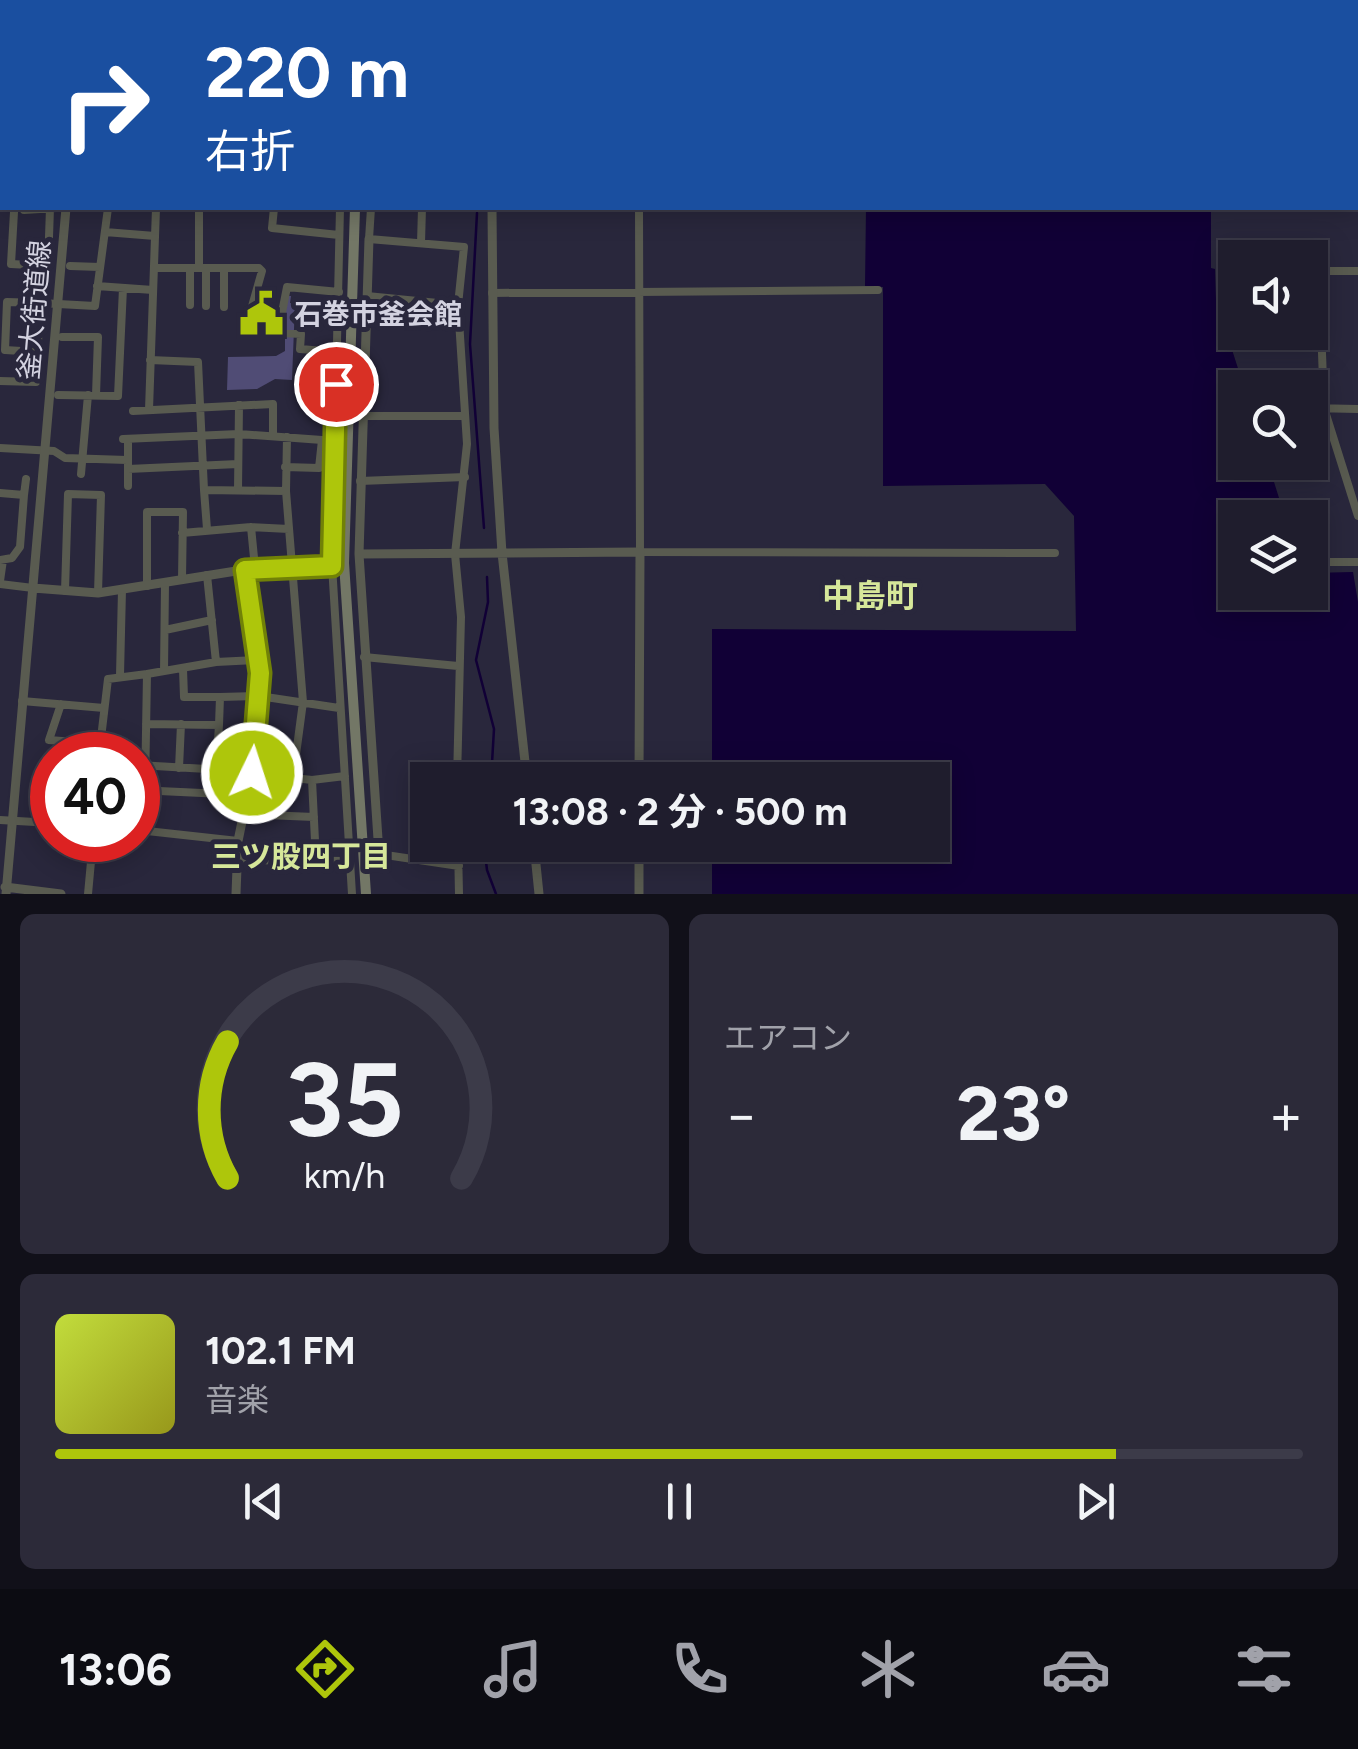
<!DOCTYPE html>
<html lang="ja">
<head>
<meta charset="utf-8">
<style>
	body { margin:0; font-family:Figtree,"Noto Sans JP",sans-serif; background:#2c2a39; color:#f1f3f6; height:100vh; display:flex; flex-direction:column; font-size:38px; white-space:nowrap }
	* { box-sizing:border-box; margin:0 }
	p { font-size:32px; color:#a1a2aa }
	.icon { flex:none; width:55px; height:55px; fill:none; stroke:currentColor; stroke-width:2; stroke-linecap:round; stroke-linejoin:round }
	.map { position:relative; height:894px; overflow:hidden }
	.side { display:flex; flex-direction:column; gap:20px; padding:20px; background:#111019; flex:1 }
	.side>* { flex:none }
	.hud { position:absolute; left:0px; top:0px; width:1360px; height:210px; box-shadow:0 5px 25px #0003,0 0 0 2px #3c3b49; background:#1a4fa0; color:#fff; overflow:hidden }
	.fabs { position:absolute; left:1218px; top:240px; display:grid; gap:20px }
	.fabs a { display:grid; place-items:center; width:110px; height:110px; border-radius:0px; background:#1f1d2d; box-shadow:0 5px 25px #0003,0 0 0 2px #3c3b49; font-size:50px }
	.speed { position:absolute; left:30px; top:732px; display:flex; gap:20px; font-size:50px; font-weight:700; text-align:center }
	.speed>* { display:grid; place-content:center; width:130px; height:130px; border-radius:50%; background:#1f1d2d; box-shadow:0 5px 25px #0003,0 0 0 2px #3c3b49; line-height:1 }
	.speed .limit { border:15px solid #d22; background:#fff; color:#111 }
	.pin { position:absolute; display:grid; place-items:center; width:85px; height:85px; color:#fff; margin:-42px; border:5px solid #fff; border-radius:50%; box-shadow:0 2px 10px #0007 }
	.me { position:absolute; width:110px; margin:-55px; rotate:4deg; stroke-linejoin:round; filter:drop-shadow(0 0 8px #0008) }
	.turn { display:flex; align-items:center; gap:35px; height:210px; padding:0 40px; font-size:45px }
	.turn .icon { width:130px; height:130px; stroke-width:2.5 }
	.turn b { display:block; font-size:70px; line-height:85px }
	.big { font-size:75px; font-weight:700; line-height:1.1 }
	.side .widget { flex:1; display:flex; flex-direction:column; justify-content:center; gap:15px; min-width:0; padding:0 35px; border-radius:15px; background:#2c2a39 }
	.side .dial { align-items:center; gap:0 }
	.dial svg { height:260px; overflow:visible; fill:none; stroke:#3c3b49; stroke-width:7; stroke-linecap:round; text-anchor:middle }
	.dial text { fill:#f1f3f6; stroke:none }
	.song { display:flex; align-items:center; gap:30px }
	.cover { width:120px; height:120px; border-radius:15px; background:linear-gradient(135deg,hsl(70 70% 55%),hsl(60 70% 35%)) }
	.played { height:10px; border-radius:5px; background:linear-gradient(90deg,#aec60b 85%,#3c3b49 85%) }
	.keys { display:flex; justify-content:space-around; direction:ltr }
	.heat { display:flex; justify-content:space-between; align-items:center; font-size:55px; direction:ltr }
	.side .tiles { flex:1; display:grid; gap:20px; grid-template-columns:1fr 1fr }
	.widget:last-child { grid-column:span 2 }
	.trip { position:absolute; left:410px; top:762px; width:540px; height:100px; border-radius:0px; background:#1f1d2d; box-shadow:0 5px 25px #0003,0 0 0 2px #3c3b49; font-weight:700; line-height:100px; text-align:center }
	.menu { display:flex; height:160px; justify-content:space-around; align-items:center; background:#0c0c12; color:#a1a2aa }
	.menu .icon { width:70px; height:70px }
	.menu .active { color:#aec60b }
	.menu b { font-size:45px; color:#f1f3f6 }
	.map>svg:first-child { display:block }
</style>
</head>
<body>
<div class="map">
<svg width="1358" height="894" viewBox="0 0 1358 894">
	<rect width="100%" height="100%" fill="#29273c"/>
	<path fill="#504c75" d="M287 296H291L290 303H295L292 380 275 379 257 389 227 390 228 357 276 356 285 351V336L279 335Z"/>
	<path fill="#110036" d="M867 0H1211V2H867Z
		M866 208H1211V268L1215 269 1216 300 1244 387 1235 388V462L1268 463 1285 517 1235 518V592H1310V573L1353 572 1358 602V894H712V845H932V780H712V629L1076 631 1074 516 1045 484 883 486V287L865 286Z"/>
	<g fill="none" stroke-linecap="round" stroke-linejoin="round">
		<path stroke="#110036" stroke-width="2.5" d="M477 213 470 344 484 528
			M487 577 488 602 476 660 494 729 491 780
			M484 845 487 870 496 894"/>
		<path stroke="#595b50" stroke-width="8" d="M23 2 24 0
			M70 2 71 0
			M116 2V0
			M239 2V0
			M295 2V0
			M323 2V0
			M351 2V0
			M378 2V0
			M482 2 483 0
			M639 2V0
			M0 5H2
			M0 33 2 23
			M0 96H2
			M199 208V268
			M274 208 272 228 339 235
			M340 208 332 565 352 894
			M371 208 369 239 464 247 458 305 467 444 455 554 461 617 457 780
			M639 208 640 552 1055 553
			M24 210 56 208
			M14 212 11 264 48 266 50 208
			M105 232 155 236
			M421 243 422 208
			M70 266 100 267
			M154 268H259L262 271 245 331 301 334 300 349 337 352
			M190 268V305
			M206 268V306
			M1310 271H1358
			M1319 271 1324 408 1358 516
			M97 286 153 290
			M492 293 878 290
			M367 296 458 305
			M224 307V268
			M278 333 287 287 339 292
			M62 337H98L96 395
			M38 352 5 350 7 302 40 303
			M150 360 198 362 204 490
			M0 381 36 382 40 303 95 306 108 208
			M58 395 118 396 123 288
			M1310 408 1358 409
			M149 410 156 208
			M133 411 273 404V436
			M363 416H464
			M287 437 286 491 303 702 293 777
			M123 439 239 434 322 440 319 468 285 467
			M128 439V486
			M0 448 54 451 65 458 127 460
			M128 469 238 464
			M81 474 88 395
			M360 481 465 477
			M238 490 239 405
			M0 493 24 495 20 547 12 558 0 560
			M24 495 26 479
			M251 527 255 568
			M207 529 204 490 286 491
			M182 533 251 527 289 529
			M1321 562H1358
			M207 575 216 662
			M0 581 3 560
			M0 584 33 588
			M147 586V512H183L182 579
			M65 591 68 494 101 495 98 593
			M165 630 212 620
			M364 657 458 666
			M183 669 184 697H220
			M164 671 165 584
			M147 674 216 662 258 660
			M120 675 122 590
			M22 701 104 708
			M61 704 49 740 100 744
			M146 724 219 725 220 697 259 696 339 708
			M99 755 108 679 147 674 145 790
			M138 765 224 770 312 780 345 776
			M179 768 181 724
			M216 770 219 725
			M312 780 316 861
			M138 790 223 794 224 770
			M242 814 314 817
			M0 820 52 823
			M138 830 238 841
			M458 845 459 894
			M379 854 459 866
			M238 860 350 861
			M88 894 93 840"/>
		<path stroke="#595b50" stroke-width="9" d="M97 2V0
			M507 2V0
			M0 137H2
			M492 208 494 428 502 553 527 780
			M369 239 359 554 379 854
			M359 554 640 552 639 780
			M33 588 98 593 255 568 332 565
			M534 845 539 894
			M5 887 61 894
			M6 894 66 208
			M236 894 238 841 252 773 260 673 245 570
			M639 894V845"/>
		<path stroke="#737766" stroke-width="10" d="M363 2V0
			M355 208 344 563 366 894"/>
	</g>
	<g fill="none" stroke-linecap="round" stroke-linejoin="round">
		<defs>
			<path id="route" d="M252 773 260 673 245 570 332 566 336 384"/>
		</defs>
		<use href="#route" stroke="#718107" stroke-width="25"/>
		<use href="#route" stroke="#aec60b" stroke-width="18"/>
	</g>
	<defs>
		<symbol id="civic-bare" viewBox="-9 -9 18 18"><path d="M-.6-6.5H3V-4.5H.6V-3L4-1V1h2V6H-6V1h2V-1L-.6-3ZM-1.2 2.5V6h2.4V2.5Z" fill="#aec60b" stroke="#29273c" stroke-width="2.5" paint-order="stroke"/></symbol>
	</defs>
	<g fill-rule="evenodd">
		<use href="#civic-bare" x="230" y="282" width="63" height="63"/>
	</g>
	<g text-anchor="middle" stroke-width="10" stroke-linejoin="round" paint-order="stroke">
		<g font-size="28" fill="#d3d2e0" stroke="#29273c">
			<text transform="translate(34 310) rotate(-85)" y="10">釜大街道線</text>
		</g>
		<g font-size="28" font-weight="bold" fill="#d3d2e0" stroke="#29273c" text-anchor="start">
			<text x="294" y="324">石巻市釜会館</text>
		</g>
		<g font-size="30" font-weight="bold" fill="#d6e79a" stroke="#29273c">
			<text x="301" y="867">三ツ股四丁目</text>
		</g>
		<g font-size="32" font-weight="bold" fill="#d6e79a" stroke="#29273c">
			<text x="870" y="607">中島町</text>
		</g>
	</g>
</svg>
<div class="fabs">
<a><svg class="icon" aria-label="sound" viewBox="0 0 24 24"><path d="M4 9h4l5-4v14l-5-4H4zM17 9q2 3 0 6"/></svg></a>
<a><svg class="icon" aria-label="search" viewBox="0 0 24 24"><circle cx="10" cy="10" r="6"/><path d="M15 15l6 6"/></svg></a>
<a><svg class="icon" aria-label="layers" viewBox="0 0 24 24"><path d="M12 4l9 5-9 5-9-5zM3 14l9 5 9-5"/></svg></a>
</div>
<div class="speed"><div class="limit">40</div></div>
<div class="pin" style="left:336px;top:384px;background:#d93025"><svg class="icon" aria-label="arrive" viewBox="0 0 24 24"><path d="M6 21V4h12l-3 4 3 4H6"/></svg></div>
<svg class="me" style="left:252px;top:773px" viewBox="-20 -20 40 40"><circle r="17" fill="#aec60b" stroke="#fff" stroke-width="3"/><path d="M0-11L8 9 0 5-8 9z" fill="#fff"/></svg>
<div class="trip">13:08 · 2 分 · 500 m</div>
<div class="hud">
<div class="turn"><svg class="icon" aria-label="right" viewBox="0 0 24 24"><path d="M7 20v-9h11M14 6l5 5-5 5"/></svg><div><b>220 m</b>右折</div></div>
</div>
</div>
<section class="side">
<div class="tiles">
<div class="widget dial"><svg viewBox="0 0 100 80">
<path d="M14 69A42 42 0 1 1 86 69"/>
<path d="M14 69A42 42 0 0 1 14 27" stroke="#aec60b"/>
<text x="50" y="56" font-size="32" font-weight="700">35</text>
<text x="50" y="72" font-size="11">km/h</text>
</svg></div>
<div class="widget"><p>エアコン</p>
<div class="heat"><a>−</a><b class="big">23°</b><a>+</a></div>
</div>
<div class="widget">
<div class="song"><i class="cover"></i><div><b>102.1 FM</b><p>音楽</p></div></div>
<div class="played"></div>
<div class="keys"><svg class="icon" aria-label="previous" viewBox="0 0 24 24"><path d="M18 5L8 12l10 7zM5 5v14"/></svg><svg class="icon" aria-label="pause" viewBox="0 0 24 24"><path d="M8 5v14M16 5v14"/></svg><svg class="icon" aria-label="next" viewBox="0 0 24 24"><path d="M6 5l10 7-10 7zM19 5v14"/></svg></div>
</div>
</div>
</section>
<nav class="menu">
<b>13:06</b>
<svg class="icon active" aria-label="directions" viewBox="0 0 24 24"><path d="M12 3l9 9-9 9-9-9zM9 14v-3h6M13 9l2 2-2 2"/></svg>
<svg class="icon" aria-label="music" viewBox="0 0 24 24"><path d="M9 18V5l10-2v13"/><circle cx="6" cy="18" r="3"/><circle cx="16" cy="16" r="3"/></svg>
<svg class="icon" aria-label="phone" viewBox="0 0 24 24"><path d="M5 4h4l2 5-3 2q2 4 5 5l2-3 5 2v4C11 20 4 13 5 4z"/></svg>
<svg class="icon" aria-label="climate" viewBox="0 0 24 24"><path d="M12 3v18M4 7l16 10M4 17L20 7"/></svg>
<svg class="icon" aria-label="car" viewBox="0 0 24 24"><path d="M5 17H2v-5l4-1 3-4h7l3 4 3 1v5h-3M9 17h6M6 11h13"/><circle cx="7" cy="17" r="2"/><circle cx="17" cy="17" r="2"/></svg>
<svg class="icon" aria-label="filters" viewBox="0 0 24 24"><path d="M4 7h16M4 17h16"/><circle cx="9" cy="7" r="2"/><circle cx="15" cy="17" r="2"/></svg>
</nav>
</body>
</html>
